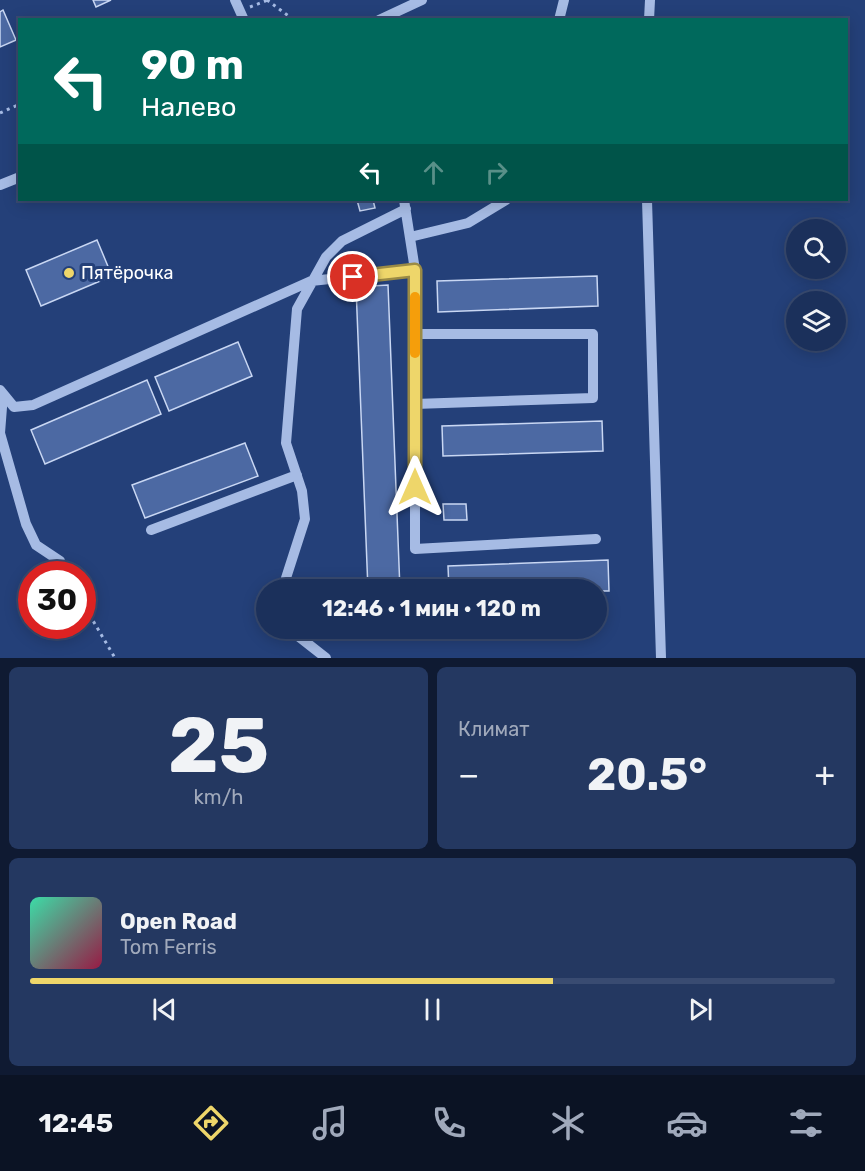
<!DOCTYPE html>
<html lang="ru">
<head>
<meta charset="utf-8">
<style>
	body { margin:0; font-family:Rubik,sans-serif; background:#243861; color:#f1f3f6; height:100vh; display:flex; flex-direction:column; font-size:22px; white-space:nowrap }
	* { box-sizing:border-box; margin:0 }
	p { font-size:20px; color:#a0a9bb }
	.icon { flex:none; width:33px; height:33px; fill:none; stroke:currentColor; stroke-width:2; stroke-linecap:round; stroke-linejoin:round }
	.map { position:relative; height:658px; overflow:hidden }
	.sheet { display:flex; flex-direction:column; gap:9px; padding:9px; background:#0f1a32; flex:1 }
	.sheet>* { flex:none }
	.banner { position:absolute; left:18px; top:18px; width:830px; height:183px; border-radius:0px; box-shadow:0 3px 15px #0003,0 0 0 2px #394b71; background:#00695c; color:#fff; overflow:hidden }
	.tools { position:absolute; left:786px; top:219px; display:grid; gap:12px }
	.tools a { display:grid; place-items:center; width:60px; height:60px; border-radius:50%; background:#1b305b; box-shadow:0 3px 15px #0003,0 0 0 2px #394b71; font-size:30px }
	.speed { position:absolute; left:18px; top:561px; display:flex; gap:12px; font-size:30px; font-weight:700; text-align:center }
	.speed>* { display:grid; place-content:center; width:78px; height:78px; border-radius:50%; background:#1b305b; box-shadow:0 3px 15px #0003,0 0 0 2px #394b71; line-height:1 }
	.speed .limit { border:9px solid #d22; background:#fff; color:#111 }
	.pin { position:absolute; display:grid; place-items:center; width:51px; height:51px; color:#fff; margin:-26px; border:3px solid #fff; border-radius:50%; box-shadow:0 2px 6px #0007 }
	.me { position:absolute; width:66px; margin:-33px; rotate:0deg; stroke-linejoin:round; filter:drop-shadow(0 0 4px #0008) }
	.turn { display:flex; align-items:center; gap:21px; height:126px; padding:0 24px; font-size:27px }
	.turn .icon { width:78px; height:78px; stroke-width:2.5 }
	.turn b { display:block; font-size:42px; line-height:51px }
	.lanes { display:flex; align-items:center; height:57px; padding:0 24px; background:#0003; justify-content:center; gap:30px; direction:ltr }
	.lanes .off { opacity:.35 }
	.big { font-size:45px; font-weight:700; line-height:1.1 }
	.sheet .widget { flex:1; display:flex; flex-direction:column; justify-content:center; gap:9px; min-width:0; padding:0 21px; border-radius:9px; background:#243861 }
	.sheet .dial { align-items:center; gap:0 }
	.dial b { font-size:78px; line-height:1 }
	.song { display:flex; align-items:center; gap:18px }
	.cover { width:72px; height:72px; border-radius:9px; background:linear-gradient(135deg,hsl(160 70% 55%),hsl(340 70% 35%)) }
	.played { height:6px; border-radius:3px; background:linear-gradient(90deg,#eed66a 65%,#394b71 65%) }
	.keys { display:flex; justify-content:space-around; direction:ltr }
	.heat { display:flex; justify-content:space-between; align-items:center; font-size:33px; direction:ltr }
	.sheet .tiles { flex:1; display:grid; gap:9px; grid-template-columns:1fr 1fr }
	.widget:last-child { grid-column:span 2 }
	.trip { position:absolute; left:256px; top:579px; width:351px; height:60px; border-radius:30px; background:#1b305b; box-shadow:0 3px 15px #0003,0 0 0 2px #394b71; font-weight:700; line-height:60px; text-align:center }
	.dock { display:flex; height:96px; justify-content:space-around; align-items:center; background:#0b1324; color:#a0a9bb }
	.dock .icon { width:42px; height:42px }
	.dock .active { color:#eed66a }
	.dock b { font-size:27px; color:#f1f3f6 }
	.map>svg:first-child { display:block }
</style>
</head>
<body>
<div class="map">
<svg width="865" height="658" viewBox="0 0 865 658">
	<rect width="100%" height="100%" fill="#244079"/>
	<path fill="#4c69a3" stroke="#c9d7f3" stroke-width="1.5" d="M93 0H111L96 7Z
		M3 10 16 40 0 47V12Z
		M357 200H373L375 208 360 211Z
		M97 240 112 276 41 306 26 270Z
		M597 276 598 306 438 312 437 281Z
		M388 285 400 590H368L356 287Z
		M238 342 252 376 169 411 155 377Z
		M147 380 161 414 45 464 31 430Z
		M602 421 603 451 443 456 442 426Z
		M245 443 258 476 145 518 132 485Z
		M443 504H466L467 520H444Z
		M608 560 609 591 449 590 448 566Z"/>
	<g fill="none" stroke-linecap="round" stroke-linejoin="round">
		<path stroke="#a6bbe4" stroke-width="3" stroke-dasharray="3 4.5" stroke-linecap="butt" d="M267 0 294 20
			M250 7 268 0
			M0 113 20 104
			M82 602 115 658"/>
		<path stroke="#a6bbe4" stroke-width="10" d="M235 0 244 20
			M379 20 422 0
			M559 20 564 0
			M649 20 650 0
			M0 185 20 177
			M404 200 415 270V549L596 539
			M647 200 661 658
			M410 237 468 223 506 200
			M415 334H593V398L415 404
			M0 390 14 407 33 405 311 281 415 270
			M3 394 0 433 26 524 36 545 60 561
			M151 530 297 475
			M286 590V578L305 519 302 491 286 443 297 309 326 257 342 241 406 209
			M295 628 298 636 326 658"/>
	</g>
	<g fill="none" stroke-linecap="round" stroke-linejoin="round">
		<defs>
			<path id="route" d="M353 277 415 270V487"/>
		</defs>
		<use href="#route" stroke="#9b8b45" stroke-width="15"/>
		<use href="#route" stroke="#eed66a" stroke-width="10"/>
		<path stroke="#f59e0b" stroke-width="10" d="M415 297V353"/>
	</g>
	<circle fill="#eed66a" stroke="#244079" stroke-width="2" cx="69" cy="273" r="6"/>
	<g text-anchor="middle" stroke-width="6" stroke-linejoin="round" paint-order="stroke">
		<g font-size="18" fill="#fff" stroke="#244079" text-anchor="start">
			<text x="81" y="279">Пятёрочка</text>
		</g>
	</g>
</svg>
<div class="tools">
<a><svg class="icon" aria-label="search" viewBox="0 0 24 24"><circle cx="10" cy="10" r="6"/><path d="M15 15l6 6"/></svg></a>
<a><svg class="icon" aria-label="layers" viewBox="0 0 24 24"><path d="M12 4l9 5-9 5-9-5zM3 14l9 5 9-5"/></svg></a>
</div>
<div class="speed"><div class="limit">30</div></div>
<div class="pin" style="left:353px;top:277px;background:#d93025"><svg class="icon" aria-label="arrive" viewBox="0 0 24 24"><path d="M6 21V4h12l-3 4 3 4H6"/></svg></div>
<svg class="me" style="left:415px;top:487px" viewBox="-20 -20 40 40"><path d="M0-17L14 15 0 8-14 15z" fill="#eed66a" stroke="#fff" stroke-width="4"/></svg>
<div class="trip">12:46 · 1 мин · 120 m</div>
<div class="banner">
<div class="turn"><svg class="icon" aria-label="left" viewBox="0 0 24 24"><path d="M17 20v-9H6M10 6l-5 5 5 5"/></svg><div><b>90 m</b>Налево</div></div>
<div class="lanes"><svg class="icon" aria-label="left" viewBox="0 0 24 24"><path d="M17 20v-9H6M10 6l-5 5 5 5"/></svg><svg class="icon off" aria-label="ahead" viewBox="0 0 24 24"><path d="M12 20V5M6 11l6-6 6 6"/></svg><svg class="icon off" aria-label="right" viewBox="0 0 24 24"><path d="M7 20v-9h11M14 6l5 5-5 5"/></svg></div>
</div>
</div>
<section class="sheet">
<div class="tiles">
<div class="widget dial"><b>25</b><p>km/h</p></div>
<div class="widget"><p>Климат</p>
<div class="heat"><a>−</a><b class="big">20.5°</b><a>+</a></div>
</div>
<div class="widget">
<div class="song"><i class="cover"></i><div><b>Open Road</b><p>Tom Ferris</p></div></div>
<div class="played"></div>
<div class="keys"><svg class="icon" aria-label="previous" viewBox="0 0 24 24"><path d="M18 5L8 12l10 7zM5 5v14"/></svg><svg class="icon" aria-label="pause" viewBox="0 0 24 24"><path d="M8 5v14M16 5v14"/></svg><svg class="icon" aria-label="next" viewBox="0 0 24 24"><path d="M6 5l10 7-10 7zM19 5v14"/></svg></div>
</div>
</div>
</section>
<nav class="dock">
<b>12:45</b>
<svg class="icon active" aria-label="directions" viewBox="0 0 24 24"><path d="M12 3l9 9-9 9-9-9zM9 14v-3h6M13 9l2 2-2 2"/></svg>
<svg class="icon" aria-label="music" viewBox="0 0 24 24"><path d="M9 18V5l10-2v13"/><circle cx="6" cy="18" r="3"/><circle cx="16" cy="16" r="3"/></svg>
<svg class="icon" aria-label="phone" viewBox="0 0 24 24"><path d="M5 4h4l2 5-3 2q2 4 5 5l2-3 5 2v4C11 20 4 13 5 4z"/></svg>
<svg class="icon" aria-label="climate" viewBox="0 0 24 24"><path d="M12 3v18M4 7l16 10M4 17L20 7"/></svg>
<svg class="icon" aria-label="car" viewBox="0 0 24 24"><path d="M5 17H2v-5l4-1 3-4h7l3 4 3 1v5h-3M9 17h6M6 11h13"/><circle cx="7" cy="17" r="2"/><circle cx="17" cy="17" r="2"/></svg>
<svg class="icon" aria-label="filters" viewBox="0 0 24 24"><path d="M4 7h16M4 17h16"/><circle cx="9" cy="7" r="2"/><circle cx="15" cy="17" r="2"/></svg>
</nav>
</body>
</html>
